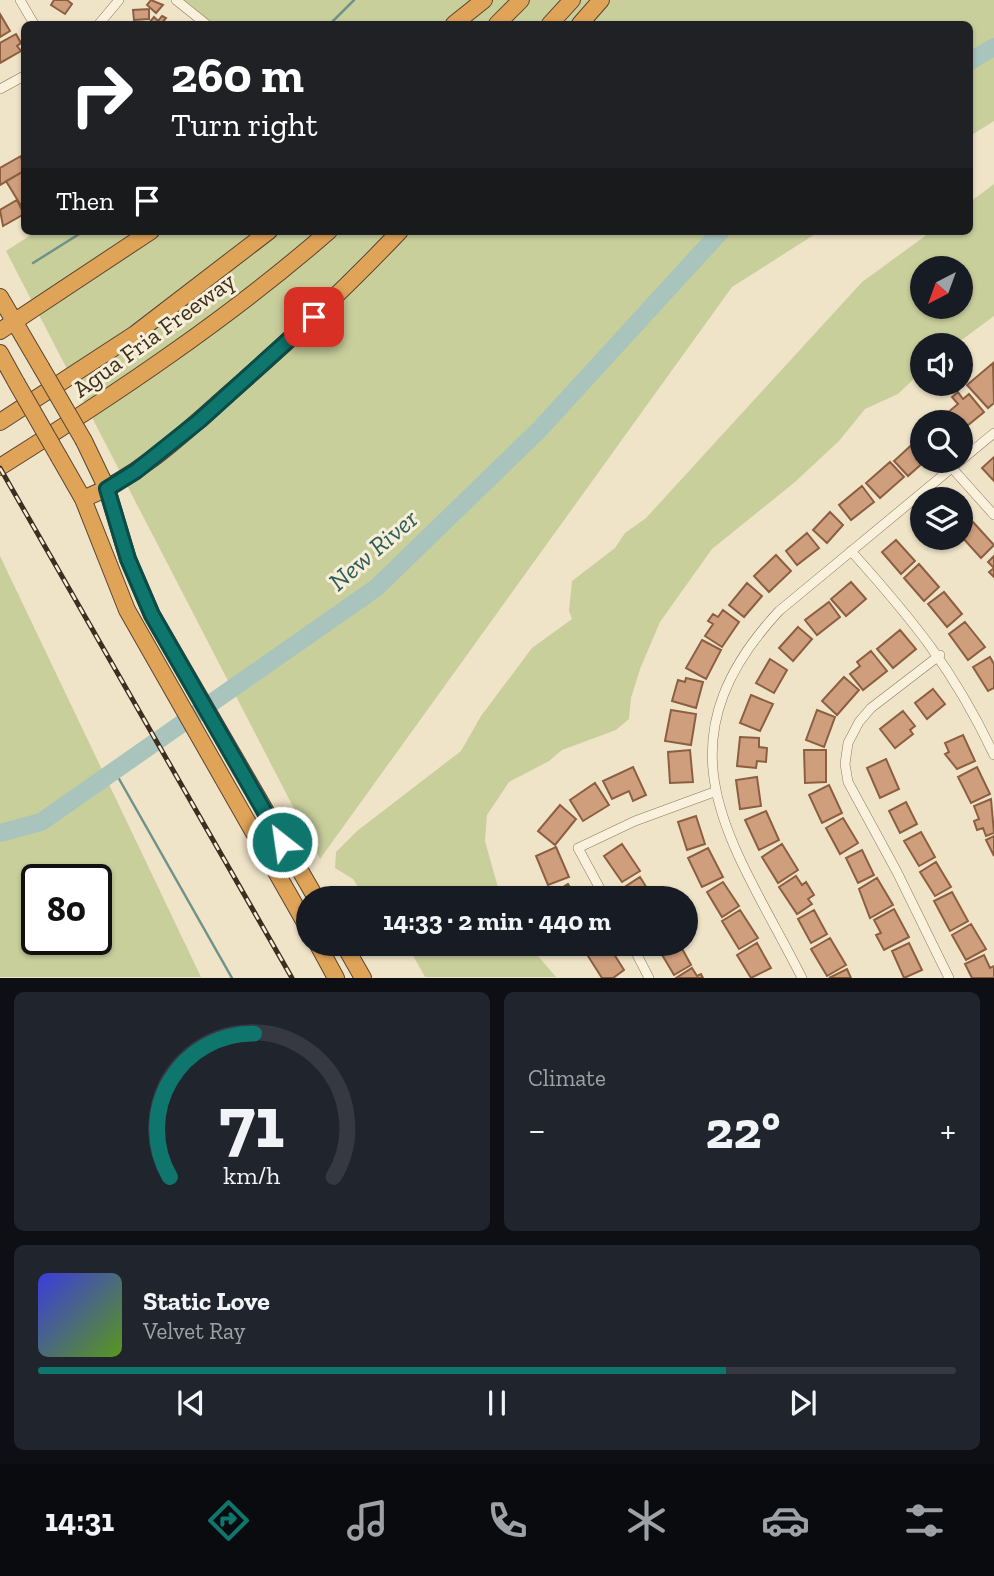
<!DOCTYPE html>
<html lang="en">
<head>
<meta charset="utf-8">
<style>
	body { margin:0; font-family:"Zilla Slab",serif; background:#20242c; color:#f1f3f6; height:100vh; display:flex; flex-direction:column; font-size:26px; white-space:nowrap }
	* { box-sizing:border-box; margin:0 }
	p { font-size:23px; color:#9ea1a6 }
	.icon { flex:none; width:38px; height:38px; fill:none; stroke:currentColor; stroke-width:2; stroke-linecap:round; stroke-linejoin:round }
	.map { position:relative; height:978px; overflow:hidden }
	.details { display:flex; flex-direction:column; gap:14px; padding:14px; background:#0d0f14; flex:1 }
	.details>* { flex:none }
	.hud { position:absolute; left:21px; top:21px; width:952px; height:214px; border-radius:10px; box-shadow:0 2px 5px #0004; background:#202124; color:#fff; overflow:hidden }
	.needle { width:46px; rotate:221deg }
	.controls { position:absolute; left:910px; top:256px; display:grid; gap:14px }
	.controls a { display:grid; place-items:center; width:63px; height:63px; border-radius:50%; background:#171b24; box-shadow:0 2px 5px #0004; font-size:35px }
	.speed { position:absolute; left:21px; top:864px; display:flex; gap:14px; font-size:35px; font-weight:700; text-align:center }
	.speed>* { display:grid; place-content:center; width:91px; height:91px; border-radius:50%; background:#171b24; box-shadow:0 2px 5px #0004; line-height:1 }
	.speed .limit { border:4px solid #111; border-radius:10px; background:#fff; color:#111 }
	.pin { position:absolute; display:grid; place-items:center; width:60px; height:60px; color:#fff; margin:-30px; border-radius:14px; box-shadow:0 4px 10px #0006 }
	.me { position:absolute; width:77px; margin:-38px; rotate:330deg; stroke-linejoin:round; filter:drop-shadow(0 0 5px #0008) }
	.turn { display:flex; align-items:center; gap:24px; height:147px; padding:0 35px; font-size:32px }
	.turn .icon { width:91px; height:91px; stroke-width:2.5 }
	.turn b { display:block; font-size:49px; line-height:60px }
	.then { display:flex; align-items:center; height:66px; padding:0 35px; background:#0003; gap:14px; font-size:26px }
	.big { font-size:52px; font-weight:700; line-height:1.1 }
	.details .widget { flex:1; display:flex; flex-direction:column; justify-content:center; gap:10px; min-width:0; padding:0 24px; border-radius:10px; background:#20242c }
	.details .dial { align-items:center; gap:0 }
	.dial svg { height:182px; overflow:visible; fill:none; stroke:#363941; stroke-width:7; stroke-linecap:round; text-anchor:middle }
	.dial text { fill:#f1f3f6; stroke:none }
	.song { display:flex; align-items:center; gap:21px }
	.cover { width:84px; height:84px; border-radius:10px; background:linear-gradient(135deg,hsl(240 70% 55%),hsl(90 70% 35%)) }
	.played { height:7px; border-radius:4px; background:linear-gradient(90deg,#0f766e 75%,#363941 75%) }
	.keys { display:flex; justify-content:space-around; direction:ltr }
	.heat { display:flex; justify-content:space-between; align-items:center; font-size:38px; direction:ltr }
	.details .tiles { flex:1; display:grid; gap:14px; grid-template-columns:1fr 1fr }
	.widget:last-child { grid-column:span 2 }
	.trip { position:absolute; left:296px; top:886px; width:402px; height:70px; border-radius:35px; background:#171b24; box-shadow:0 2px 5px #0004; font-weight:700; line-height:70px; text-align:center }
	.menu { display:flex; height:112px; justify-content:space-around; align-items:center; background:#090b0e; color:#9ea1a6 }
	.menu .icon { width:49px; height:49px }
	.menu .current { color:#0f766e }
	.menu b { font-size:32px; color:#f1f3f6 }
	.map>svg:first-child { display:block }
</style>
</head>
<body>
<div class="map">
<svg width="994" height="978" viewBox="0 0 994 978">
	<rect width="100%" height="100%" fill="#f0e4c8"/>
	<path fill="#c9cf9b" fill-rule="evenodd" d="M183 0H994V121L970 136V24H211Z
		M994 184V316L955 345H922V371L898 394 865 409 839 441 795 482 712 549 660 622 640 669 631 698 629 719 616 730 562 750 549 761 509 782 487 815 485 841 501 898H365L353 879 335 868 336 852 357 831 461 751 481 716 532 648 572 619 569 611 572 581 615 548 625 533 646 518 862 282 932 231H970V202ZM922 268H961V306H922Z
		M37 231H820L732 287 320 859 6 251Z
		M0 556 201 977H0ZM96 880V940H37V880Z
		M406 943H527L556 977H425Z"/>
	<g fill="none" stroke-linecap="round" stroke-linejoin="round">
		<path stroke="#6f938a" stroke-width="2.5" d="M330 24 354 0
			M33 263 84 231
			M114 770 232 978"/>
		<path stroke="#a9c4bc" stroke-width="18" d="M970 61 994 47
			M0 833 41 822 376 588 539 430 721 231"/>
	</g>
	<path fill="#cf9f7d" stroke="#8d5f41" stroke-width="2" d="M54 0H67L72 4 65 14 51 5Z
		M151 0 163 5 156 13 147 5Z
		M149 9V19L134 20 133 10Z
		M0 14 10 31 0 37Z
		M162 16 166 18 161 24H148L154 17 158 21Z
		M16 34 21 43 17 46 21 51 0 63V43Z
		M21 156 24 171 0 185V168Z
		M24 171V208L23 209 6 181Z
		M17 200 24 214 3 226 0 210Z
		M993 363 994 403 988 408 967 385Z
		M958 392 963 399 969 394 984 412 961 431V422H953L946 414 958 404 952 397Z
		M917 440 922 446V460H926L908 476 894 461Z
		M994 457V481L982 468Z
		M890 462 904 477 880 498 866 483Z
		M862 486 874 502 851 520 839 505Z
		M961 507 969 516 961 524Z
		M830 512 843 525 827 543 813 530Z
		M973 522 994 545 981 558 961 536Z
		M807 533 819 548 797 565 786 551Z
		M896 540 915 561 901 574 882 552Z
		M776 555 791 571 769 592 754 576Z
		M994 556V577L989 572 994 568 988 562Z
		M919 564 939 587 924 601 904 578Z
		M851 582 866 599 846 616 831 599Z
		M747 583 762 596 744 617 729 605Z
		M944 592 962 614 947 627 928 604Z
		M829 602 840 617 817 635 805 620Z
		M723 610 739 622 722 647 705 636 713 624 708 621 713 614 718 617Z
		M965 622 985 647 968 660 949 634Z
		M798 627 812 639 793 661 779 648Z
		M900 630 916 649 893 668 877 649Z
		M702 640 721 650 706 679 686 668Z
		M871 651 887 671 863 690 850 674 860 666 857 662Z
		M990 657 994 664V688L988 691 973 667Z
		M770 659 787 670 774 693 756 683Z
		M844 677 859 690 837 715 822 701Z
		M686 678 703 682 696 708 672 701 678 680 685 682Z
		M933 689 945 704 927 719 915 703Z
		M751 695 773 704 760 731 740 723Z
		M671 710 696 714 691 745 665 741Z
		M817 710 835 717 824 747 806 740Z
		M903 711 915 726 910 730 913 734 895 748 880 729Z
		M963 735 975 761 957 769 945 754 949 752 945 743Z
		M740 737 759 738V747L767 748 766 762 757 761 756 768 737 766Z
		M690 750 693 782 670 783 668 752Z
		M804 750H826V782L805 783Z
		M886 759 899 789 880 798 867 768Z
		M633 767 646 795 633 801 629 791 612 799 603 781Z
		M977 767 990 794 971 803 958 777Z
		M757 777 761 806 740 809 736 780Z
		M595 783 609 805 583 821 570 800Z
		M829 785 842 813 822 823 809 795Z
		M991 799 994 833 986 836 983 828 977 830 974 821 979 819 974 806Z
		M906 802 917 824 900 833 889 811Z
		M560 805 576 819 555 845 538 831Z
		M766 811 779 840 759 850 745 820Z
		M696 816 705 844 687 850 678 822Z
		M843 818 858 843 840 854 826 828Z
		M921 832 935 857 919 866 904 841Z
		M994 836V856L986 840Z
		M622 844 640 871 622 882 604 856Z
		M782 844 798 870 778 883 762 857Z
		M556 847 569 877 548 885 536 856Z
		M708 848 723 877 702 887 688 858Z
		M862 850 874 875 858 883 846 858Z
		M936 862 951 887 935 896 920 872Z
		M796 876 802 885 806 882 814 895 808 899 812 904 797 914 779 887Z
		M640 877 653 898H629L623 888Z
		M877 878 893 905 870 918 859 889Z
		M723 882 739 906 722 917 707 892Z
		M568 884 577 898H553L551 895Z
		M952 892 968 921 950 931 934 901Z
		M894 909 909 937 884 950 876 935 881 933 874 920Z
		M740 910 758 938 739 949 722 921Z
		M814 910 827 934 811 943 798 919Z
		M971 924 986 949 966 960 952 935Z
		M830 938 846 965 827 976 811 949Z
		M577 943H602L584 954Z
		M607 943 624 970 613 978H602L588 956Z
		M666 943H679L691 965 674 975 658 948Z
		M757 943 771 968 751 978 737 955Z
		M909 943 922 970 904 978 892 951Z
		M984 955 990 968 994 966V978H972L965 964Z
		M692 968 697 976 701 974 703 978H676Z
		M847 969 851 978H829Z"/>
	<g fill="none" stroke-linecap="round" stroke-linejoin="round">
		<defs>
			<path id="street" d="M20 0 34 24
				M176 0 206 24
				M99 24 119 0
				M0 89 24 76
				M952 468 994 515
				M851 551C913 620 954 670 994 755
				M940 655 871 708 859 722 848 743 845 764 848 782 897 872 949 978
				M605 898 578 848 635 821 714 792
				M631 943 649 978
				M802 978C733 842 652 748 779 611L994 433"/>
			<path id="highway" d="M454 24 484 0
				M497 24 521 0
				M550 24 572 0
				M580 24 601 0
				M0 297 41 367
				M0 331 151 231
				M0 353 16 382
				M0 422 135 334 269 231
				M84 441 107 489 128 559 152 615 316 898
				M59 457 83 499 127 610 308 928
				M0 467C114 395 227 320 329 231
				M83 499C138 477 181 436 225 397 286 344 345 289 400 231
				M317 943 336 978
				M343 943 363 978"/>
		</defs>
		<use href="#street" stroke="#8d765c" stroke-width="10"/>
		<use href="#highway" stroke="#5b4430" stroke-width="18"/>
		<use href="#street" stroke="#faf1dc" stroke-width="9"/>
		<use href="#highway" stroke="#e0a458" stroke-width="16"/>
		<defs>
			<path id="rail" d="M0 468 292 978"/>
		</defs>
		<use href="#rail" stroke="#3d2e20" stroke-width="5"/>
		<use href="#rail" stroke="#f7eed8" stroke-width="2.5" stroke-dasharray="8" stroke-linecap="butt"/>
		<defs>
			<path id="highway-bridge" d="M41 367 84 441
				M16 382 59 457"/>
		</defs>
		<use href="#highway-bridge" stroke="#5b4430" stroke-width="18" stroke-linecap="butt"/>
		<use href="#highway-bridge" stroke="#e0a458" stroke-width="16"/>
	</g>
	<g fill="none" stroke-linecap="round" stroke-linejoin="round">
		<defs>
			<path id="route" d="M282 842 152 615 128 559 107 489 136 471 200 420 314 317"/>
		</defs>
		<use href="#route" stroke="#0a4d48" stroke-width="18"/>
		<use href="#route" stroke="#0f766e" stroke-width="12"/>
	</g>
	<g text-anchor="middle" stroke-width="6" stroke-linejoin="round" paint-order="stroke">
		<g font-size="24" fill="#3d2e20" stroke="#f7eed8">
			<text transform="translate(154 335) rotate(-36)" y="8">Agua Fria Freeway</text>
		</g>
		<g font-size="26" font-style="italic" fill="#2f5d5a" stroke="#f7eed8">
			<text transform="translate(373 550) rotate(-41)" y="9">New River</text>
		</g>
	</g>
</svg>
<div class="controls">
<a><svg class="needle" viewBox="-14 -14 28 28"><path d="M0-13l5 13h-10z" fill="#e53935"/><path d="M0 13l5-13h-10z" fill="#9ea1a6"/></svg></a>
<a><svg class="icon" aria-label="sound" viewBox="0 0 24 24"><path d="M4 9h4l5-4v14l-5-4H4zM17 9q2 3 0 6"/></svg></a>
<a><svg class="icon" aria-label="search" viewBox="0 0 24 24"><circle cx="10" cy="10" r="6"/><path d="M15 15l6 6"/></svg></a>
<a><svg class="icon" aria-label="layers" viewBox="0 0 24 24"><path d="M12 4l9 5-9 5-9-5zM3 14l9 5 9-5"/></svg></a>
</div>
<div class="speed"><div class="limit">80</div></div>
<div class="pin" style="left:314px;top:317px;background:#d93025"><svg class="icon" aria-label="arrive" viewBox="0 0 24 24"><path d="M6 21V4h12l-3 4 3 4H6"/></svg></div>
<svg class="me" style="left:282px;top:842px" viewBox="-20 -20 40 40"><circle r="17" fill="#0f766e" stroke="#fff" stroke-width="3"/><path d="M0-11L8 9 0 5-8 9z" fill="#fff"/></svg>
<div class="trip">14:33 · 2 min · 440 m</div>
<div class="hud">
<div class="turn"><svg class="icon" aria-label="right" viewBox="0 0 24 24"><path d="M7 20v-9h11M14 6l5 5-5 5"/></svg><div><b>260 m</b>Turn right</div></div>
<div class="then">Then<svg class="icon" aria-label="arrive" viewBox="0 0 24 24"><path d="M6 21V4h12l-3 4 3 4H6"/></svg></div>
</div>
</div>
<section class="details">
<div class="tiles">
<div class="widget dial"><svg viewBox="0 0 100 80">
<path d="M14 69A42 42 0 1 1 86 69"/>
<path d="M14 69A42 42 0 0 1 51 6" stroke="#0f766e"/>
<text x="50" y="56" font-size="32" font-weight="700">71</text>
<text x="50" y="72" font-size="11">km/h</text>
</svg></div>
<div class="widget"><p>Climate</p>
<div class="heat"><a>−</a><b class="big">22°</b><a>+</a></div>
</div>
<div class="widget">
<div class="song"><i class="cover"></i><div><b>Static Love</b><p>Velvet Ray</p></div></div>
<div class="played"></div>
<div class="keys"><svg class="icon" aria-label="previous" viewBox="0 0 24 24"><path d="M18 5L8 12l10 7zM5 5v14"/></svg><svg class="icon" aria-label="pause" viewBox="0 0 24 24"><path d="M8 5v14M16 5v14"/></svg><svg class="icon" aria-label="next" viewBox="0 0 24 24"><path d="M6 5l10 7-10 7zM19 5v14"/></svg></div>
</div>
</div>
</section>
<nav class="menu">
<b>14:31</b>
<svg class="icon current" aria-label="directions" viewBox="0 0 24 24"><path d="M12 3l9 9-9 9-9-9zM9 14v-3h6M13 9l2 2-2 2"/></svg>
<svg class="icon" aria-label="music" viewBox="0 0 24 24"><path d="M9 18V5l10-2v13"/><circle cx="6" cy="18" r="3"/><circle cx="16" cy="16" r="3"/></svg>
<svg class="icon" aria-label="phone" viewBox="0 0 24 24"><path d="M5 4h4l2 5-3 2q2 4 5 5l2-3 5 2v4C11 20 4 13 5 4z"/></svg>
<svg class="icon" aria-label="climate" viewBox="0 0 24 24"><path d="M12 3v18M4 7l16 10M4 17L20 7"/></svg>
<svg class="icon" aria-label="car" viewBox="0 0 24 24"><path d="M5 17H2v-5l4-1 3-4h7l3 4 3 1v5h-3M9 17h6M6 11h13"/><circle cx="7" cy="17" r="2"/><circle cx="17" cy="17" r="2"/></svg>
<svg class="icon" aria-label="filters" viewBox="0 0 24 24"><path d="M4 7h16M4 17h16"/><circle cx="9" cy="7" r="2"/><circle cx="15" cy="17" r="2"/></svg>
</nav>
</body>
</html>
